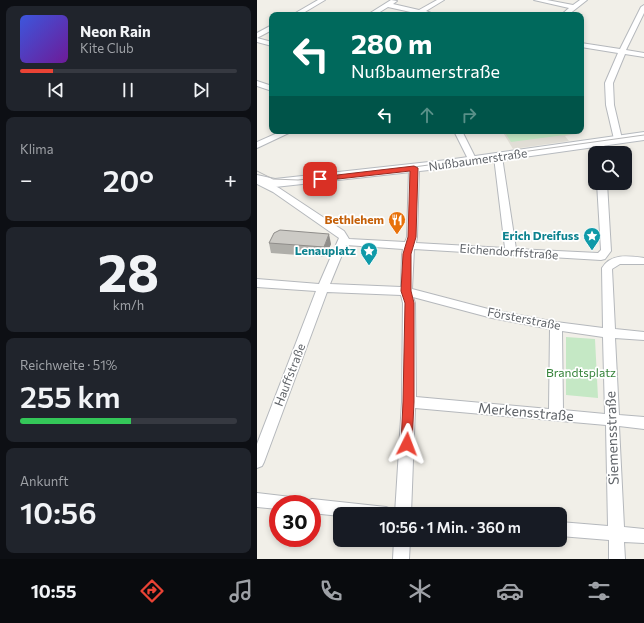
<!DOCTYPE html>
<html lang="de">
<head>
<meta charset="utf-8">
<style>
	body { margin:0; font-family:Commissioner,sans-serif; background:#20242c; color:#f1f3f6; height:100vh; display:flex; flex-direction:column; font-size:15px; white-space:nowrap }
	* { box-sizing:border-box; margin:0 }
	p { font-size:13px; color:#9ea1a6 }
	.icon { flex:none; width:22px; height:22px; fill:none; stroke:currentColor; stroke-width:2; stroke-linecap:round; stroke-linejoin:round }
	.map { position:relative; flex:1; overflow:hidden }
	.drawer { display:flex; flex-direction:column; gap:6px; padding:6px; background:#0d0f14; width:257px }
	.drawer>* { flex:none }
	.guide { position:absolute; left:12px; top:12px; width:315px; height:122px; border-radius:8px; box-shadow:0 2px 6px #0003; background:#00695c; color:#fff; overflow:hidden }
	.tools { position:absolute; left:331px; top:146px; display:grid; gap:8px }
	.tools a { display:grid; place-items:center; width:44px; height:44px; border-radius:8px; background:#171b24; box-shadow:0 2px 6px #0003; font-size:20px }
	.speed { position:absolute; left:12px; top:495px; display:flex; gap:8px; font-size:20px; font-weight:700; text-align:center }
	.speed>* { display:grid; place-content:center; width:52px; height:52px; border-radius:50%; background:#171b24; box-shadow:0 2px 6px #0003; line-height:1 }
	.speed .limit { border:6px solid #d22; background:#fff; color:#111 }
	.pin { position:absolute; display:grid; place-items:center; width:34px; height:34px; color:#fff; margin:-17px; border-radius:8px; box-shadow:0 2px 6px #0006 }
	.me { position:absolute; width:44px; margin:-22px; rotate:3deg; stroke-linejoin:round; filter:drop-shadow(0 0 3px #0008) }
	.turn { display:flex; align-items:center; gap:14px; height:84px; padding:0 16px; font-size:18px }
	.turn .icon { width:52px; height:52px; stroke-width:2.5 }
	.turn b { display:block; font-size:28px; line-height:34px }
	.lanes { display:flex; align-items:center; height:38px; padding:0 16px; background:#0003; justify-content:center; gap:20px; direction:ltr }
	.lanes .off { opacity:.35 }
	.big { font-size:30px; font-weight:600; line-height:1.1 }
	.drawer .card { flex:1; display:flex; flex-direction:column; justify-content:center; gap:6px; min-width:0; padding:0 14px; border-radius:8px; background:#20242c }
	.drawer .dial { align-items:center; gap:0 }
	.dial b { font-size:52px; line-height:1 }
	.song { display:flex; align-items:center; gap:12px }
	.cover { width:48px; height:48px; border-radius:6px; background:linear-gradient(135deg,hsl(230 70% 55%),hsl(280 70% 35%)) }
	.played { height:4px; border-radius:2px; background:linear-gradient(90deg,#ea4335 15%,#363941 15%) }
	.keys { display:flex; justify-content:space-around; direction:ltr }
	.heat { display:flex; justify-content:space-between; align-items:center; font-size:22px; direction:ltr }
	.charge { height:6px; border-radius:3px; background:linear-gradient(90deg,#34c759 51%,#363941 0) }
	.trip { position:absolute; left:76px; top:507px; width:234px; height:40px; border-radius:8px; background:#171b24; box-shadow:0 2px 6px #0003; font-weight:600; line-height:40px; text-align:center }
	.dock { display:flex; height:64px; justify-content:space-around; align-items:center; background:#090b0e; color:#9ea1a6 }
	.dock .icon { width:28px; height:28px }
	.dock .active { color:#ea4335 }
	.dock b { font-size:18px; color:#f1f3f6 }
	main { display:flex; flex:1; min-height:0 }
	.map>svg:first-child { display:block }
</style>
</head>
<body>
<main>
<section class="drawer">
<div class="card">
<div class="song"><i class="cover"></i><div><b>Neon Rain</b><p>Kite Club</p></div></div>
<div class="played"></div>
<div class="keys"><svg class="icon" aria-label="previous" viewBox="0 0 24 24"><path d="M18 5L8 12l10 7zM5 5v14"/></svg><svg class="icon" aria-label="pause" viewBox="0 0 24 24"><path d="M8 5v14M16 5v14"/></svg><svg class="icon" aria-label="next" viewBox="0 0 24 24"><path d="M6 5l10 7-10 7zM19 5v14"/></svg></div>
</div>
<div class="card"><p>Klima</p>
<div class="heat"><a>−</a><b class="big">20°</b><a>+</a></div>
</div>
<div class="card dial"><b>28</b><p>km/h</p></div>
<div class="card"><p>Reichweite · 51%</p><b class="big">255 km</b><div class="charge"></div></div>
<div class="card"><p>Ankunft</p><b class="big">10:56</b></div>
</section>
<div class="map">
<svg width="387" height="559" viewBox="0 0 387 559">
	<rect width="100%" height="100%" fill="#f1efe8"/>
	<path fill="#e1ded6" d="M245 131H323L325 133 308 136 312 141 256 149Z"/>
	<path fill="#c5e8c5" d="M247 131H322L323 133 254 142Z
		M309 337 338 339 341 398 309 395Z"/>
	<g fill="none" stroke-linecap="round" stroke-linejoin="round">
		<defs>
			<path id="street" d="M61 0H68L43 15H35Z
				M134 0 140 1 136 4 162 10 180 0H187L169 11 179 15H167L131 7 118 15H110Z
				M277 0H290L316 5 323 0H330L311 15H304L312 8Z
				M387 5V13L369 50 387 53V57L368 54 356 83 357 105 365 139 361 142 357 139 349 105 348 83 361 53 324 47V43L363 49 384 7Z
				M15 25V30L0 38 15 42V46L0 42V33Z
				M0 81 15 86V91L0 86Z
				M25 131H36L0 148V142Z
				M197 131H205L220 161 219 163H213Z
				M343 139 347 142 348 153H340L339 142Z
				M241 154 245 157 259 249 341 253 344 250 340 183H350L354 251 348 259 344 260 157 249 155 289 235 310 299 322 346 328 345 268C354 253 372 256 387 258V264H363L355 269 358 329 387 332V340L358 338 362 415 387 417V429L362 426 367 527 387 529V543L367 542 368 559H352V540L303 536V522L351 526 349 425 158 408 154 514H138L145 402 146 303 144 295 70 292 7 462 5 466 0 468V444L59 291 0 287V279L62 284 82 238 16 192 0 184V177L22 188 87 231 92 239 148 242 150 237 152 169 154 167H160L162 169 160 237 159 243 248 248 237 157ZM89 245 146 249 145 255 144 287 73 284ZM156 297 235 318 293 329 292 409 159 397 158 303ZM305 331 346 337 348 414 306 410Z
				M0 493 34 497 39 499 41 504H21V509L0 507Z
				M55 499 129 507 134 509 137 514H83V516L55 513V504H48L50 501Z
				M137 540H153L152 559H136Z"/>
			<path id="secondary" d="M387 132V140L190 168 18 187 0 183V175L18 179 190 160Z"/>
		</defs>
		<use href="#street" stroke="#b5b8bc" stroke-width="2"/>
		<use href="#secondary" stroke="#b6babf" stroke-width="2"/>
		<use href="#street" fill="#fff" fill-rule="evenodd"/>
		<use href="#secondary" fill="#fff" fill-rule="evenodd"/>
		<path stroke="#b6b7b8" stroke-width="1" d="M0 171 16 179 41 180 157 167 387 135"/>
	</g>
	<path fill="#afaea9" d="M12 243 74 244 68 257 14 253Z"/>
	<path fill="#8f8d8a" d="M72 234 74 244 68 257 67 247Z"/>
	<path fill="#cccac5" stroke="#8f8d8a" d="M23 230 72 234 67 247 12 243 17 233Z"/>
	<path fill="#ea4335" stroke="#982c22" d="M157 166 161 168 159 237 154 254V291L157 303V402L155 444 154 447 150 449 146 447 144 444 146 402 148 303 144 291 146 254 151 237 153 171 63 181 59 179 63 177Z"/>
	<defs>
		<symbol id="restaurant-pin" viewBox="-11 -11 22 30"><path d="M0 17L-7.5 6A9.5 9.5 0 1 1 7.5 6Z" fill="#e8710a" stroke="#fff"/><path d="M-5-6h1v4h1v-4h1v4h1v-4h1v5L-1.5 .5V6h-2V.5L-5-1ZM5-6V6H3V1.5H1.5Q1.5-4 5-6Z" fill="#fff"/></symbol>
		<symbol id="sight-pin" viewBox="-11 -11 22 30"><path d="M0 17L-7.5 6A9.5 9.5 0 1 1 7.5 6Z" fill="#0f9aa8" stroke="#fff"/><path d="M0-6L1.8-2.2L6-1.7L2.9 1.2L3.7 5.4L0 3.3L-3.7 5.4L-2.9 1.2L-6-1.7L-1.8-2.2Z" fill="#fff"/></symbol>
	</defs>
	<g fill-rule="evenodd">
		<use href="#restaurant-pin" x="130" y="210" width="20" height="27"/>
		<use href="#sight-pin" x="325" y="226" width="20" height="27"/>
		<use href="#sight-pin" x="102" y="241" width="20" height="27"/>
	</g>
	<g text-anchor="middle" stroke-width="3.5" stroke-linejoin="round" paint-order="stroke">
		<g font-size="12" fill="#5f6368" stroke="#fff">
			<text transform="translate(221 160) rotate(-8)" y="4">Nußbaumerstraße</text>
			<text transform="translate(252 252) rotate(4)" y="4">Eichendorffstraße</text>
			<text transform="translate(267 319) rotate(11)" y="4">Försterstraße</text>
			<text transform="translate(33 375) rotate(-69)" y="4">Hauffstraße</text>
		</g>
		<g font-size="12" font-weight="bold" fill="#c56008" stroke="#fff" text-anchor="end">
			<text x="127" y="224">Bethlehem</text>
		</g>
		<g font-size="12" font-weight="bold" fill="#0d838f" stroke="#fff" text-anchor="end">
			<text x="322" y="240">Erich Dreifuss</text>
			<text x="99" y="255">Lenauplatz</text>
		</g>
		<g font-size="12" fill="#348238" stroke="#fff">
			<text x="324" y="377">Brandtsplatz</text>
		</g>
		<g font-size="14" fill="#5f6368" stroke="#fff">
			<text transform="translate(269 412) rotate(5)" y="5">Merkensstraße</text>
			<text transform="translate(355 438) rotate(-92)" y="5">Siemensstraße</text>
		</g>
	</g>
</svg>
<div class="tools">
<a><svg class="icon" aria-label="search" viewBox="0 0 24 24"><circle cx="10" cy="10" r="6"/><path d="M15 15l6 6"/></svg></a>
</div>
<div class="speed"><div class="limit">30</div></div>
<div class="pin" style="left:63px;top:179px;background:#d93025"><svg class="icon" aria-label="arrive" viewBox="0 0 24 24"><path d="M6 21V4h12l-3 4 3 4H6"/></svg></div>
<svg class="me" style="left:150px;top:444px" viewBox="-20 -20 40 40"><path d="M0-17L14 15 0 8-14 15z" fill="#ea4335" stroke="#fff" stroke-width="4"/></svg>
<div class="trip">10:56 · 1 Min. · 360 m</div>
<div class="guide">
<div class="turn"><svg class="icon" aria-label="left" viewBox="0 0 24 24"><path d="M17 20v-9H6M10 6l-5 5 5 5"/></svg><div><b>280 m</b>Nußbaumerstraße</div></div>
<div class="lanes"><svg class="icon" aria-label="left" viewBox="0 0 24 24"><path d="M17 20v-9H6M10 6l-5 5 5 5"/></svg><svg class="icon off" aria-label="ahead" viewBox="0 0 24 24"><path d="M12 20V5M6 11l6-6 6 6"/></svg><svg class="icon off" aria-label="right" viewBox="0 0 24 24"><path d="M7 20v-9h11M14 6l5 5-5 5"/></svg></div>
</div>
</div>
</main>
<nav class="dock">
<b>10:55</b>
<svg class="icon active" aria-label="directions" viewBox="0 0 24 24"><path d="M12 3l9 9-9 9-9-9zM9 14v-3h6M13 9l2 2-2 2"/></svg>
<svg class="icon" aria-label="music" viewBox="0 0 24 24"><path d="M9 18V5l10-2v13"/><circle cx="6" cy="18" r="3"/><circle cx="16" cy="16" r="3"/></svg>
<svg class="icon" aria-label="phone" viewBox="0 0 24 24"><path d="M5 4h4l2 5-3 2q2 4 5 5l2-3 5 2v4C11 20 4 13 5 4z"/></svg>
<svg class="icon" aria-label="climate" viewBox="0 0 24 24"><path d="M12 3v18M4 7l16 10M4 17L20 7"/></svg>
<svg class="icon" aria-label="car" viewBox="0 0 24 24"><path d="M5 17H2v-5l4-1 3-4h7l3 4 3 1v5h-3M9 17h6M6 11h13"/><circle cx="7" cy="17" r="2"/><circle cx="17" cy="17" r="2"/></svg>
<svg class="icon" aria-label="filters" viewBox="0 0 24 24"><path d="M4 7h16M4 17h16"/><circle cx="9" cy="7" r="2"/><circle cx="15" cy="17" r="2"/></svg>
</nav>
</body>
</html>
